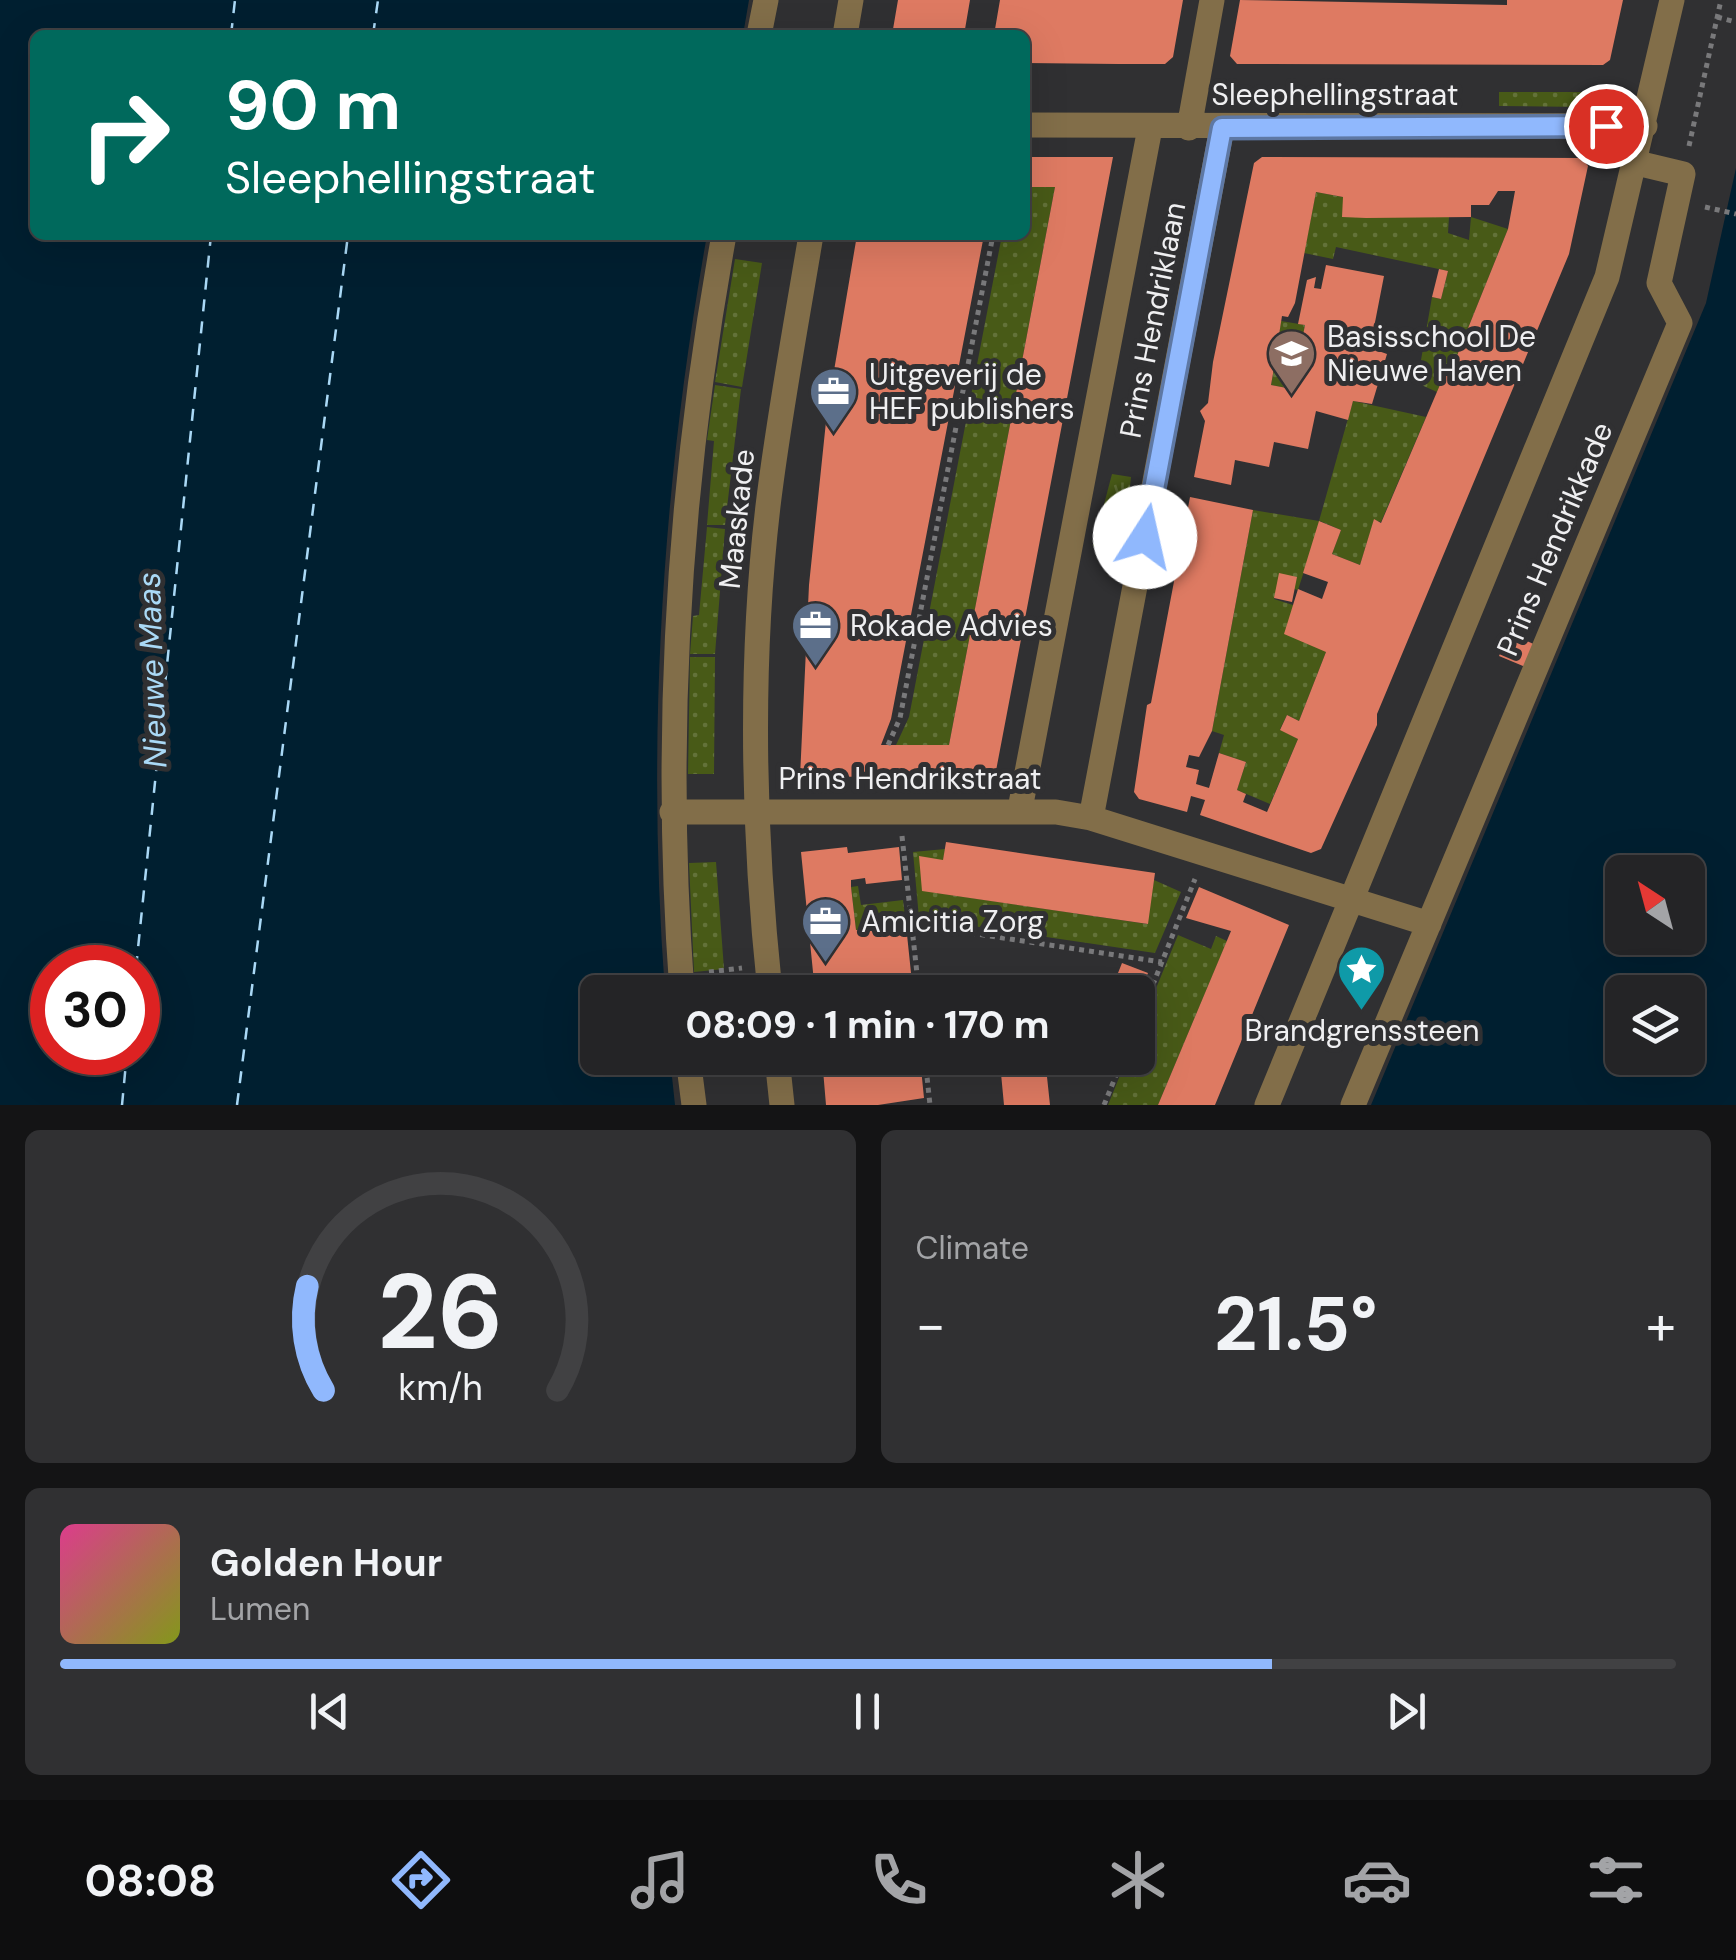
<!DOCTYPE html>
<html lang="en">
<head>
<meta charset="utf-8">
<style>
	body { margin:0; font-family:"DM Sans",sans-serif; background:#303032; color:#f1f3f6; height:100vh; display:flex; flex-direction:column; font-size:38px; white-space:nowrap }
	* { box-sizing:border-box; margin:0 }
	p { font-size:32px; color:#a3a4a7 }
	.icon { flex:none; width:55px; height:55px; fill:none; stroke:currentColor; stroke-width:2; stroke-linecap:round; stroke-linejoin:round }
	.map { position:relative; height:1105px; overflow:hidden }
	.details { display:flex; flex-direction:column; gap:25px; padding:25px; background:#141415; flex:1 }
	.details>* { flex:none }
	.hud { position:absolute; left:30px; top:30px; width:1000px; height:210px; border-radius:15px; box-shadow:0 10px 40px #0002,0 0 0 2px #414143; background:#00695c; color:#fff; overflow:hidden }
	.needle { width:65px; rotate:324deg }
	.tools { position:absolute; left:1605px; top:855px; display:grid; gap:20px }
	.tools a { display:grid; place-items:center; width:100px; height:100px; border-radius:15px; background:#242426; box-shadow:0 10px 40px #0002,0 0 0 2px #414143; font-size:50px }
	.speed { position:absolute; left:30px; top:945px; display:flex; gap:20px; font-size:50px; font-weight:700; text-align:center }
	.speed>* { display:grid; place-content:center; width:130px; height:130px; border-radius:50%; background:#242426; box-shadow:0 10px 40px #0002,0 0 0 2px #414143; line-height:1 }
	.speed .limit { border:15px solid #d22; background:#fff; color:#111 }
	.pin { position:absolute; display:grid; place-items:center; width:85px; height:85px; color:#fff; margin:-42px; border:5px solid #fff; border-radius:50%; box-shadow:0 2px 10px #0007 }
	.me { position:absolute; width:110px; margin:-55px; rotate:10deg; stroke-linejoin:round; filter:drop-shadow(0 0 8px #0008) }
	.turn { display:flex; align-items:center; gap:35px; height:210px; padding:0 30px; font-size:45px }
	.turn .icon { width:130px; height:130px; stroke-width:2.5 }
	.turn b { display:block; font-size:70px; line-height:85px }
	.big { font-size:75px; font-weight:700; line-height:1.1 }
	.details .widget { flex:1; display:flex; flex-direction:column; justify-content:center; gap:15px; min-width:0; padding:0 35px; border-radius:15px; background:#303032 }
	.details .dial { align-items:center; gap:0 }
	.dial svg { height:260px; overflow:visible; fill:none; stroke:#414143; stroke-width:7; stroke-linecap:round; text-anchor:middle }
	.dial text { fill:#f1f3f6; stroke:none }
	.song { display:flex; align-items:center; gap:30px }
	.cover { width:120px; height:120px; border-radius:15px; background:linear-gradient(135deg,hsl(330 70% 55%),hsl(70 70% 35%)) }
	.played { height:10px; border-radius:5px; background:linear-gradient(90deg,#90b8fd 75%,#414143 75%) }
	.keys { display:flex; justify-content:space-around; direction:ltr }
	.heat { display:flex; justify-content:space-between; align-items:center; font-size:55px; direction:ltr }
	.details .tiles { flex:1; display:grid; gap:25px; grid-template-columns:1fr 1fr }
	.widget:last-child { grid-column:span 2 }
	.trip { position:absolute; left:580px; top:975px; width:575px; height:100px; border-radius:15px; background:#242426; box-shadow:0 10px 40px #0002,0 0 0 2px #414143; font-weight:700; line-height:100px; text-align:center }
	.dock { display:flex; height:160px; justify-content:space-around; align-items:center; background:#0e0e0f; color:#a3a4a7 }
	.dock .icon { width:70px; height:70px }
	.dock .current { color:#90b8fd }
	.dock b { font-size:45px; color:#f1f3f6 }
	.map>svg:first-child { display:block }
</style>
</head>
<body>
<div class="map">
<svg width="1736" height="1105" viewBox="0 0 1736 1105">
	<defs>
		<pattern id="grass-tufts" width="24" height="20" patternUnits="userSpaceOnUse" patternTransform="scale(2.5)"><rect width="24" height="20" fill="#485a17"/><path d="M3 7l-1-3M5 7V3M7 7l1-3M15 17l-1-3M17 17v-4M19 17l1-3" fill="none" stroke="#637239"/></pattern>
		<pattern id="garden-dots" width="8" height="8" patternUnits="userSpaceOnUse" patternTransform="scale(2.5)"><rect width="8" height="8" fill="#485a17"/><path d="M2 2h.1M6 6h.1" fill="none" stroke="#637239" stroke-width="1.8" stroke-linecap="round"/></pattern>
	</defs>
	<rect width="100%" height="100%" fill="#303032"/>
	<path fill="url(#grass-tufts)" d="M1112 474 1131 477 1123 552 1093 546Z"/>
	<path fill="url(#garden-dots)" d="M1229 91H1322V106H1229Z
		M1499 92H1586V107L1499 106Z
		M1025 187H1055L1019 377 1006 374 1005 381 1018 383 949 745H896L909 717 1002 235H1025Z
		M1316 192 1343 197V217H1449L1448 233 1469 240 1471 217 1508 229 1452 368 1447 367 1437 392 1417 383 1432 297 1441 299 1448 271 1336 247 1333 259 1304 253Z
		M735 259 762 263 742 387 715 382Z
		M1281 321 1305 325 1292 389 1271 385 1274 368 1282 369 1285 356 1276 354Z
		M715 385 741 389 725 525H707L714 441 707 440Z
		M1353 401 1426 417 1381 522 1374 520 1360 565 1332 554 1341 530 1320 521 1298 590 1279 585 1274 599 1293 605 1326 652 1299 721 1287 715 1280 729 1298 739 1270 804 1237 790 1246 762 1219 753 1224 735 1212 731 1253 510 1319 521Z
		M707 527 725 529 715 654H690L693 616 699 615Z
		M690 657H715L714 774H688Z
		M945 849 938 893 1147 924 1154 880 1181 892 1155 953 919 918 913 852Z
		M716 862 724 969 694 972 689 863Z
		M858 886 861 905 903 900 906 925 856 930 851 887Z
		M1178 935 1211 949 1216 936 1227 941 1158 1105H1108L1127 1058H1138V1032Z"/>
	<path fill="#001f30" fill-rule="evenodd" d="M0 0H749L743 35H35V235H707C662 485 646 739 665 992H598V1058H670L675 1105H0ZM52 968H138V1052H52Z
		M1736 168V1105H1371L1706 303ZM1622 872H1688V938H1622ZM1622 992H1688V1058H1622Z"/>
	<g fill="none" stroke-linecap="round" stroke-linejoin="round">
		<path stroke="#aad9f6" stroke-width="2.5" stroke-dasharray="12 10" stroke-linecap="butt" d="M231 35 235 0
			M373 35 378 0
			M136 968 211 235
			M122 1105 127 1052
			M237 1105 348 235"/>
	</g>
	<path fill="#de7a62" d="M898 0H970L964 35H892Z
		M1000 0H1183L1173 57 1165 64H1118L1025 63V35H994Z
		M1240 0 1507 5V0H1623L1610 60 1603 65 1237 64 1230 56Z
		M1025 157H1113L995 776 800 777 809 585 827 412 857 235H984L891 719 881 745H949L1018 383 1005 381 1006 374 1019 377 1055 187H1025Z
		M1262 157 1582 158 1588 166 1569 254 1377 714V725L1321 849 1311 853 1200 815 1205 800 1191 796 1187 812 1139 799 1134 792 1147 705 1151 703 1190 497 1253 510 1212 731 1199 757 1189 755 1186 767 1199 770 1196 784 1209 788 1219 753 1246 762 1237 790 1246 794 1243 802 1267 812 1298 739 1280 730 1287 715 1299 721 1326 652 1284 634 1298 589 1322 599 1328 582 1303 573 1319 521 1341 530 1332 554 1360 565 1374 519 1381 523 1448 366 1452 368 1508 229 1515 191H1498L1489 205H1471V217L1366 218 1342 217 1343 197 1316 192 1295 303 1288 317 1282 316 1276 354 1285 355 1282 369 1274 368 1271 385 1292 389 1305 325 1298 324 1307 280 1316 277 1314 288 1321 289 1326 265 1384 276 1370 348 1387 354 1372 404 1353 401 1348 420 1316 411 1308 449 1274 442 1269 467 1235 460 1231 485 1194 477 1205 421 1200 411 1208 403 1213 362 1254 163Z
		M1439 269 1448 271 1441 299 1432 297Z
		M1279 573 1297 577 1292 602 1274 598Z
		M1509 633 1538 646 1528 668 1499 656Z
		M946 842 1155 873 1148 924 922 891 919 856 943 860Z
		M847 847 848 853 899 847 902 880 866 884 865 878 851 880V887L856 930 906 925 913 992H815L801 852Z
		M1199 887 1289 925 1215 1105H1158L1231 931 1186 918Z
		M1122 963 1148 973 1140 992 1114 983Z
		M822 1058H920L924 1098 878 1105H826Z
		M945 1058H1045L1050 1105H1004L1000 1063 946 1069Z"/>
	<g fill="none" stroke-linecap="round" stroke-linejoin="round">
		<path stroke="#79797b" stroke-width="5" stroke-dasharray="5 5" stroke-linecap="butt" d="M1717 17 1736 22
			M1689 146 1721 0
			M1705 207 1736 214
			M888 745 900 718 993 235
			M902 836 919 992
			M911 924 1162 962
			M709 972 742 968
			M1138 1022 1195 879
			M925 1058 930 1105
			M718 1070 752 1066
			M1104 1105 1123 1058"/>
		<path stroke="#826e49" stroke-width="25" d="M759 35 766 0
			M845 35 851 0
			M1025 125 1645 126
			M1189 128 1212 0
			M1020 809 1150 128
			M672 812H1056L1091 818 1429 924
			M1091 818 1222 128
			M682 992C663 737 678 487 724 235
			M770 992C753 831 749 668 768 506 779 415 796 325 811 235
			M688 1058 694 1105
			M777 1058 782 1105
			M1267 1105 1607 277 1672 0
			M1353 1105 1680 323 1659 283 1683 174 1637 163"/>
	</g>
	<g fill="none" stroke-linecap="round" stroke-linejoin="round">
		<defs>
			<path id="route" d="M1145 537 1222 128 1606 126"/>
		</defs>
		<use href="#route" stroke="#5e78a4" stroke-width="25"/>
		<use href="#route" stroke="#90b8fd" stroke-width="18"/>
	</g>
	<defs>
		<symbol id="school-pin" viewBox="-11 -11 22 30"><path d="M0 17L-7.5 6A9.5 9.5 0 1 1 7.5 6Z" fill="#8d6e63" stroke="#303032"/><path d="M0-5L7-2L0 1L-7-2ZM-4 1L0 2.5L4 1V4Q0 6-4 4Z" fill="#fff"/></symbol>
		<symbol id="office-pin" viewBox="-11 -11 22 30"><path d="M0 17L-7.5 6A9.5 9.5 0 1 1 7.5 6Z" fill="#5c6f8a" stroke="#303032"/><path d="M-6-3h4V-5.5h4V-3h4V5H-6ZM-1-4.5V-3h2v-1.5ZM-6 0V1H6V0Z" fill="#fff"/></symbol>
		<symbol id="sight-pin" viewBox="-11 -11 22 30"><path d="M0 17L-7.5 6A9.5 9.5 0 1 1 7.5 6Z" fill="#0f9aa8" stroke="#303032"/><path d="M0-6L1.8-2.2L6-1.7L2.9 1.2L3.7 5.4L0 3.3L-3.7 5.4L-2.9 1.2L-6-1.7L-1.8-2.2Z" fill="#fff"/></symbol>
	</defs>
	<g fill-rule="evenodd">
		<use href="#school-pin" x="1264" y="326" width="55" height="75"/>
		<use href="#office-pin" x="806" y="364" width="55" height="75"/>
		<use href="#office-pin" x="788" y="598" width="55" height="75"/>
		<use href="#office-pin" x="798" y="894" width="55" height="75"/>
		<use href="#sight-pin" x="1334" y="942" width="55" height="75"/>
	</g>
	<g text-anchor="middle" stroke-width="10" stroke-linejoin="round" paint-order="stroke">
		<g font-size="30" fill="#efeff1" stroke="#303032">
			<text x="1335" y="105">Sleephellingstraat</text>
			<text transform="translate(1153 320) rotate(-79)" y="10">Prins Hendriklaan</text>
			<text transform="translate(737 519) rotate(-84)" y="10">Maaskade</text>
			<text transform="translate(1555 539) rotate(-67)" y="10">Prins Hendrikkade</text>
			<text x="910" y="789">Prins Hendrikstraat</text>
		</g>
		<g font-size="30" fill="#efeff1" stroke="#303032" text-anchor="start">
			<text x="1327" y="347">Basisschool De<tspan x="1327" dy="34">Nieuwe Haven</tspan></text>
			<text x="869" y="385">Uitgeverij de<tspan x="869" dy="34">HEF publishers</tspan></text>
			<text x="850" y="636">Rokade Advies</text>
			<text x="861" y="932">Amicitia Zorg</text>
			<text x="1362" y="1041" text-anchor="middle">Brandgrenssteen</text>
		</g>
		<g font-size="32" font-style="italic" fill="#aad9f6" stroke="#303032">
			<text transform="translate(152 670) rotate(-92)" y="11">Nieuwe Maas</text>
		</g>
	</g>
</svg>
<div class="tools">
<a><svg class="needle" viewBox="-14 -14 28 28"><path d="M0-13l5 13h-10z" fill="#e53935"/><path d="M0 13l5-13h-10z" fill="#a3a4a7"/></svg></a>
<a><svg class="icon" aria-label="layers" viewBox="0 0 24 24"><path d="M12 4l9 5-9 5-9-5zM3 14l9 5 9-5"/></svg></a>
</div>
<div class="speed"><div class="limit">30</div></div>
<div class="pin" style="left:1606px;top:126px;background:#d93025"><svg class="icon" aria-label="arrive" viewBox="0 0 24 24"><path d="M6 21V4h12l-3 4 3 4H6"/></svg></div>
<svg class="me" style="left:1145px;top:537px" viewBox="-20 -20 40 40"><circle r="19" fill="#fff"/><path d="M0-13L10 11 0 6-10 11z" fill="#90b8fd"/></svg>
<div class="trip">08:09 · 1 min · 170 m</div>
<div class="hud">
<div class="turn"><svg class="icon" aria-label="right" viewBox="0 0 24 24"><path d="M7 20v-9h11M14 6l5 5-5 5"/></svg><div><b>90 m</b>Sleephellingstraat</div></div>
</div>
</div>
<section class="details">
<div class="tiles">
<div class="widget dial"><svg viewBox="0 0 100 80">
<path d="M14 69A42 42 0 1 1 86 69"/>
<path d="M14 69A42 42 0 0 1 9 37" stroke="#90b8fd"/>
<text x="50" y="56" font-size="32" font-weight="700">26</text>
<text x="50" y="72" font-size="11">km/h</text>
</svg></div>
<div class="widget"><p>Climate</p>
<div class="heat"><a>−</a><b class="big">21.5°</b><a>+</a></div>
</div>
<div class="widget">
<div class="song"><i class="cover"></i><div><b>Golden Hour</b><p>Lumen</p></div></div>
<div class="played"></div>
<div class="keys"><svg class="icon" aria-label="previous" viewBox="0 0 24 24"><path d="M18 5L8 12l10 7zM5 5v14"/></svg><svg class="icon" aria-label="pause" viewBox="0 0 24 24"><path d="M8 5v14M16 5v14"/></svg><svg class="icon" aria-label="next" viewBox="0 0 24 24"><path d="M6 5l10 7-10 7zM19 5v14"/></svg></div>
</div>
</div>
</section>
<nav class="dock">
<b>08:08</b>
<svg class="icon current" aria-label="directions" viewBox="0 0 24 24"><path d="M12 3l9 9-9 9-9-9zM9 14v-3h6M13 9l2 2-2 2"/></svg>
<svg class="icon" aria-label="music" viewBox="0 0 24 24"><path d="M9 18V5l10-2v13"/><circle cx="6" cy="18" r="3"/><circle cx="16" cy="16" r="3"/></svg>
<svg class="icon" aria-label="phone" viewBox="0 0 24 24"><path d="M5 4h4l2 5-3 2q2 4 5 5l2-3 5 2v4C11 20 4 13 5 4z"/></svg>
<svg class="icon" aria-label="climate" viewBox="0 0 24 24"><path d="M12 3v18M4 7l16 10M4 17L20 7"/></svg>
<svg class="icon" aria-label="car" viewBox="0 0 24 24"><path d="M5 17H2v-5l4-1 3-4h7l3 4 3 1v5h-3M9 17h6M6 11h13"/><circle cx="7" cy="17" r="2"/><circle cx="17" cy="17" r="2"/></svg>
<svg class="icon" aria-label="filters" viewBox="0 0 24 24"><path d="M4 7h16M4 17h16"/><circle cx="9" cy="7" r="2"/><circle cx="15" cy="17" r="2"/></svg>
</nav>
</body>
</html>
